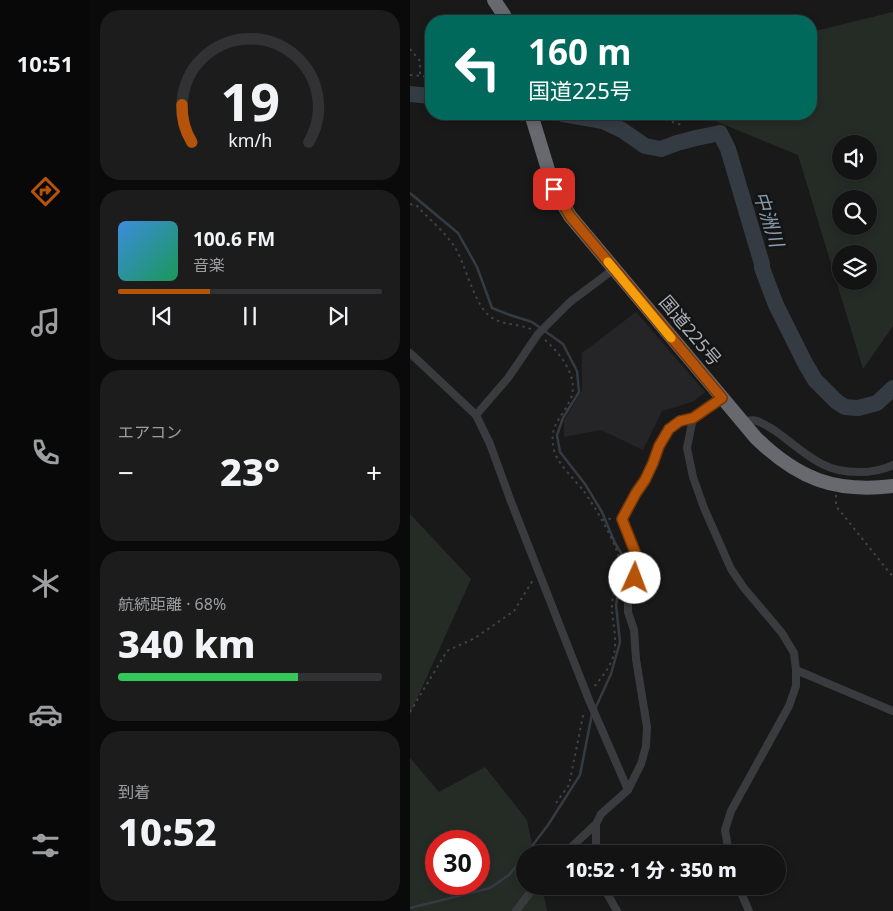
<!DOCTYPE html>
<html lang="ja">
<head>
<meta charset="utf-8">
<style>
	body { margin:0; font-family:"Noto Sans","Noto Sans JP",sans-serif; background:#1c1c1d; color:#f1f3f6; height:100vh; display:flex; flex-direction:column; font-size:19px; white-space:nowrap }
	* { box-sizing:border-box; margin:0 }
	p { font-size:16px; color:#9d9ea0 }
	.icon { flex:none; width:28px; height:28px; fill:none; stroke:currentColor; stroke-width:2; stroke-linecap:round; stroke-linejoin:round }
	.map { position:relative; flex:1; overflow:hidden }
	.panel { display:flex; flex-direction:column; gap:10px; padding:10px; background:#0a0a0b; width:320px }
	.panel>* { flex:none }
	.guide { position:absolute; left:15px; top:15px; width:392px; height:105px; border-radius:20px; box-shadow:0 2px 8px #0003,0 0 0 1px #323234; background:#00695c; color:#fff; overflow:hidden }
	.tools { position:absolute; left:422px; top:135px; display:grid; gap:10px }
	.tools a { display:grid; place-items:center; width:45px; height:45px; border-radius:50%; background:#131314; box-shadow:0 2px 8px #0003,0 0 0 1px #323234; font-size:25px }
	.speed { position:absolute; left:15px; top:830px; display:flex; gap:10px; font-size:25px; font-weight:700; text-align:center }
	.speed>* { display:grid; place-content:center; width:65px; height:65px; border-radius:50%; background:#131314; box-shadow:0 2px 8px #0003,0 0 0 1px #323234; line-height:1 }
	.speed .limit { border:8px solid #d22; background:#fff; color:#111 }
	.pin { position:absolute; display:grid; place-items:center; width:42px; height:42px; color:#fff; margin:-21px; border-radius:10px; box-shadow:0 2px 8px #0006 }
	.me { position:absolute; width:55px; margin:-28px; rotate:2deg; stroke-linejoin:round; filter:drop-shadow(0 0 4px #0008) }
	.turn { display:flex; align-items:center; gap:18px; height:105px; padding:0 20px; font-size:22px }
	.turn .icon { width:65px; height:65px; stroke-width:2.5 }
	.turn b { display:block; font-size:35px; line-height:42px }
	.big { font-size:38px; font-weight:800; line-height:1.1 }
	.panel .tile { flex:1; display:flex; flex-direction:column; justify-content:center; gap:8px; min-width:0; padding:0 18px; border-radius:20px; background:#1c1c1d }
	.panel .dial { align-items:center; gap:0 }
	.dial svg { height:130px; overflow:visible; fill:none; stroke:#323234; stroke-width:7; stroke-linecap:round; text-anchor:middle }
	.dial text { fill:#f1f3f6; stroke:none }
	.song { display:flex; align-items:center; gap:15px }
	.cover { width:60px; height:60px; border-radius:8px; background:linear-gradient(135deg,hsl(210 70% 55%),hsl(150 70% 35%)) }
	.played { height:5px; border-radius:2px; background:linear-gradient(90deg,#b45309 35%,#323234 35%) }
	.keys { display:flex; justify-content:space-around; direction:ltr }
	.heat { display:flex; justify-content:space-between; align-items:center; font-size:28px; direction:ltr }
	.charge { height:8px; border-radius:4px; background:linear-gradient(90deg,#34c759 68%,#323234 0) }
	.trip { position:absolute; left:106px; top:845px; width:270px; height:50px; border-radius:25px; background:#131314; box-shadow:0 2px 8px #0003,0 0 0 1px #323234; font-weight:800; line-height:50px; text-align:center }
	main { display:flex; flex:1; min-height:0 }
	.dock { display:flex; flex-direction:column; width:90px; justify-content:space-around; align-items:center; background:#080808; color:#9d9ea0 }
	.dock .icon { width:35px; height:35px }
	.dock .on { color:#b45309 }
	.dock b { font-size:22px; color:#f1f3f6 }
	.map>svg:first-child { display:block }
</style>
</head>
<body>
<main>
<nav class="dock">
<b>10:51</b>
<svg class="icon on" aria-label="directions" viewBox="0 0 24 24"><path d="M12 3l9 9-9 9-9-9zM9 14v-3h6M13 9l2 2-2 2"/></svg>
<svg class="icon" aria-label="music" viewBox="0 0 24 24"><path d="M9 18V5l10-2v13"/><circle cx="6" cy="18" r="3"/><circle cx="16" cy="16" r="3"/></svg>
<svg class="icon" aria-label="phone" viewBox="0 0 24 24"><path d="M5 4h4l2 5-3 2q2 4 5 5l2-3 5 2v4C11 20 4 13 5 4z"/></svg>
<svg class="icon" aria-label="climate" viewBox="0 0 24 24"><path d="M12 3v18M4 7l16 10M4 17L20 7"/></svg>
<svg class="icon" aria-label="car" viewBox="0 0 24 24"><path d="M5 17H2v-5l4-1 3-4h7l3 4 3 1v5h-3M9 17h6M6 11h13"/><circle cx="7" cy="17" r="2"/><circle cx="17" cy="17" r="2"/></svg>
<svg class="icon" aria-label="filters" viewBox="0 0 24 24"><path d="M4 7h16M4 17h16"/><circle cx="9" cy="7" r="2"/><circle cx="15" cy="17" r="2"/></svg>
</nav>
<section class="panel">
<div class="tile dial"><svg viewBox="0 0 100 80">
<path d="M14 69A42 42 0 1 1 86 69"/>
<path d="M14 69A42 42 0 0 1 8 46" stroke="#b45309"/>
<text x="50" y="56" font-size="32" font-weight="700">19</text>
<text x="50" y="72" font-size="11">km/h</text>
</svg></div>
<div class="tile">
<div class="song"><i class="cover"></i><div><b>100.6 FM</b><p>音楽</p></div></div>
<div class="played"></div>
<div class="keys"><svg class="icon" aria-label="previous" viewBox="0 0 24 24"><path d="M18 5L8 12l10 7zM5 5v14"/></svg><svg class="icon" aria-label="pause" viewBox="0 0 24 24"><path d="M8 5v14M16 5v14"/></svg><svg class="icon" aria-label="next" viewBox="0 0 24 24"><path d="M6 5l10 7-10 7zM19 5v14"/></svg></div>
</div>
<div class="tile"><p>エアコン</p>
<div class="heat"><a>−</a><b class="big">23°</b><a>+</a></div>
</div>
<div class="tile"><p>航続距離 · 68%</p><b class="big">340 km</b><div class="charge"></div></div>
<div class="tile"><p>到着</p><b class="big">10:52</b></div>
</section>
<div class="map">
<svg width="483" height="911" viewBox="0 0 483 911">
	<rect width="100%" height="100%" fill="#19191a"/>
	<path fill="#252527" d="M226 312 295 392 282 402 252 411 233 450 191 430 154 437V421L172 390V353Z"/>
	<path fill="#252c26" fill-rule="evenodd" d="M483 12V326L453 369 388 155 288 114H401V32ZM431 144H459V171H431ZM431 199H459V226H431ZM431 254H459V281H431Z
		M0 514 61 579 0 714Z
		M0 758 29 792 75 767 117 820 124 854H115V886H132L137 911H0ZM26 841H69V884H26Z"/>
	<g fill="none" stroke-linecap="round" stroke-linejoin="round">
		<path stroke="#343b42" stroke-width="2.5" d="M0 193 48 233 67 267 82 308 100 315 122 322 153 344 167 371 169 392 153 418 147 435 150 452 175 484 192 512 205 543 214 558 206 605 210 642 201 674 185 709
			M116 854 138 825 170 775 182 714
			M0 908 80 888 99 875 115 855"/>
		<path stroke="#343b42" stroke-width="16" d="M0 94 21 96
			M153 114 193 121 212 130 235 146 251 149 267 143 286 138 310 133 318 149 352 264V268L366 305 395 363 405 380 427 402 435 407 448 408 467 403 483 388"/>
		<path stroke="#404246" stroke-width="2" stroke-dasharray="2.5 4" stroke-linecap="butt" d="M0 49 10 61V76
			M0 75 21 77
			M237 114 272 125
			M0 204 7 206C19 219 34 231 44 246 56 264 64 306 81 317 92 325 109 324 121 329
			M135 340C150 353 169 377 161 398 153 418 138 424 144 450 147 463 164 479 173 490 184 505 208 545 210 563 212 576 201 594 202 608 202 620 206 633 205 645 205 662 193 676 183 688
			M426 495V506L483 577
			M192 520 205 518
			M0 712 37 651 65 638 104 611 123 580
			M146 803 159 785 174 711"/>
		<path stroke="#3a3b3f" stroke-width="8" d="M0 353 66 415 80 444 100 499 179 700 218 790
			M312 398 283 418 277 448 283 477 294 508 321 569 334 588 372 633 384 653 386 670V686L379 706 321 811 315 830 319 854
			M66 415 98 378 128 334 160 302 204 269
			M332 422C337 421 342 419 347 421 353 423 359 427 364 430 380 441 394 455 412 464 423 470 436 472 449 472 461 472 473 470 483 465
			M386 670 483 711
			M186 824V854
			M154 854 186 824 191 814 218 790 231 764 236 746 237 727 226 659 224 630 218 612V595L225 578 229 562 212 519 226 493 235 480 243 463 249 446 259 429 270 421 283 418
			M193 886 207 911
			M328 886 339 911
			M106 911 125 886"/>
		<path stroke="#67696f" stroke-width="14" d="M84 0 94 15 96 21
			M121 114 144 189 160 216 346 438C388 479 425 493 483 486"/>
	</g>
	<g fill="none" stroke-linecap="round" stroke-linejoin="round">
		<defs>
			<path id="route" d="M144 189 160 216 312 398 283 418 270 421 259 429 249 446 243 463 235 480 226 493 212 519 229 562 225 578"/>
		</defs>
		<use href="#route" stroke="#753606" stroke-width="12"/>
		<use href="#route" stroke="#b45309" stroke-width="9"/>
		<path stroke="#f59e0b" stroke-width="9" d="M198 262 261 338"/>
	</g>
	<g text-anchor="middle" stroke-width="5" stroke-linejoin="round" paint-order="stroke">
		<g font-size="18" fill="#adb0b8" stroke="#141415">
			<text transform="translate(280 331) rotate(50)" y="6">国道225号</text>
		</g>
		<g font-size="19" font-style="italic" fill="#889daf" stroke="#141415">
			<text transform="translate(359 219) rotate(72)" y="7">中洲川</text>
		</g>
	</g>
</svg>
<div class="tools">
<a><svg class="icon" aria-label="sound" viewBox="0 0 24 24"><path d="M4 9h4l5-4v14l-5-4H4zM17 9q2 3 0 6"/></svg></a>
<a><svg class="icon" aria-label="search" viewBox="0 0 24 24"><circle cx="10" cy="10" r="6"/><path d="M15 15l6 6"/></svg></a>
<a><svg class="icon" aria-label="layers" viewBox="0 0 24 24"><path d="M12 4l9 5-9 5-9-5zM3 14l9 5 9-5"/></svg></a>
</div>
<div class="speed"><div class="limit">30</div></div>
<div class="pin" style="left:144px;top:189px;background:#d93025"><svg class="icon" aria-label="arrive" viewBox="0 0 24 24"><path d="M6 21V4h12l-3 4 3 4H6"/></svg></div>
<svg class="me" style="left:225px;top:578px" viewBox="-20 -20 40 40"><circle r="19" fill="#fff"/><path d="M0-13L10 11 0 6-10 11z" fill="#b45309"/></svg>
<div class="trip">10:52 · 1 分 · 350 m</div>
<div class="guide">
<div class="turn"><svg class="icon" aria-label="left" viewBox="0 0 24 24"><path d="M17 20v-9H6M10 6l-5 5 5 5"/></svg><div><b>160 m</b>国道225号</div></div>
</div>
</div>
</main>
</body>
</html>
